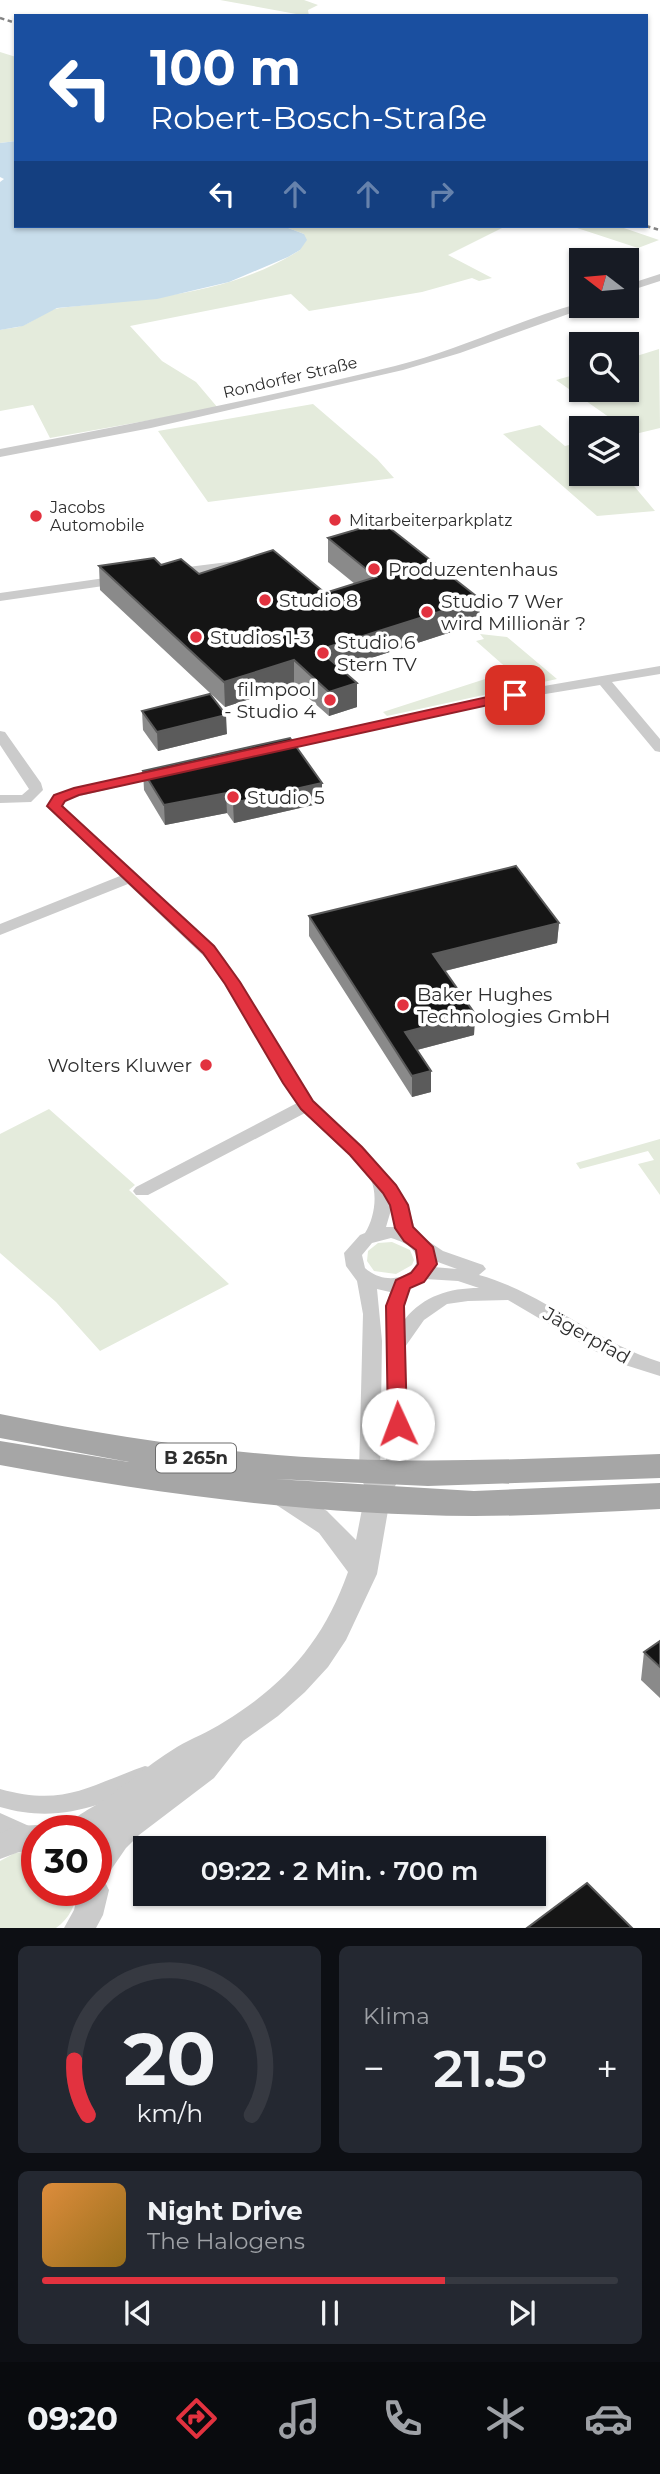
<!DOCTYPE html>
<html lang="de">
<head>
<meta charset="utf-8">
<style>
	body { margin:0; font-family:Montserrat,sans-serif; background:#242831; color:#f1f3f6; height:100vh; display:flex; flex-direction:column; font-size:26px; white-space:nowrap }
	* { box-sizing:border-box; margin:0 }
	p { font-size:23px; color:#9ea1a6 }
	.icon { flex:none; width:38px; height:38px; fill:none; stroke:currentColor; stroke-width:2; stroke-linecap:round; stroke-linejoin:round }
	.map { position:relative; height:1928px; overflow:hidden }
	.drawer { display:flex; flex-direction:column; gap:18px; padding:18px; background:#0d0f14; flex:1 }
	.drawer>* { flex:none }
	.hud { position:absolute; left:14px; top:14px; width:634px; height:214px; border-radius:0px; box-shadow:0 2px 5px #0004; background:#1a4fa0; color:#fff; overflow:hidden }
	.needle { width:46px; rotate:286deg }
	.controls { position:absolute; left:569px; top:248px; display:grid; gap:14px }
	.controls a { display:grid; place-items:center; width:70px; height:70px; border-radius:0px; background:#171b24; box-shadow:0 2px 5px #0004; font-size:35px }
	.speed { position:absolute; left:21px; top:1815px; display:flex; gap:14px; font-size:35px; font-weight:700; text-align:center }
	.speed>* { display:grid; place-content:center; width:91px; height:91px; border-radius:50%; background:#171b24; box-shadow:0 2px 5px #0004; line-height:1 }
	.speed .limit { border:10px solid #d22; background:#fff; color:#111 }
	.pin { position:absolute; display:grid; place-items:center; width:60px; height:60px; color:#fff; margin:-30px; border-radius:14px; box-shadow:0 4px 10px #0006 }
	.me { position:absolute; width:77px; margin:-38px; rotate:358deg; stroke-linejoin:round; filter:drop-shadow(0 0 5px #0008) }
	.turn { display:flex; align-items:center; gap:24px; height:147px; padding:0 21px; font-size:32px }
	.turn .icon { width:91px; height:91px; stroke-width:2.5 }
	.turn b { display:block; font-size:49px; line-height:60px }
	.lanes { display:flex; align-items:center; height:66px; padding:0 21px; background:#0003; justify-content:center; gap:35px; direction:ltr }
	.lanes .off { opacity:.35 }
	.big { font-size:52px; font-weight:600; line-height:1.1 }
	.drawer .card { flex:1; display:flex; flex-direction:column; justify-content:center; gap:10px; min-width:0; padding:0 24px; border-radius:10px; background:#242831 }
	.drawer .dial { align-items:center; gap:0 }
	.dial svg { height:182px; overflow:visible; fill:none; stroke:#363941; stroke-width:7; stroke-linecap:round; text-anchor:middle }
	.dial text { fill:#f1f3f6; stroke:none }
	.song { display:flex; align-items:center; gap:21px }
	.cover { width:84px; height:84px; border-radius:10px; background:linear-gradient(135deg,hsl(30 70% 55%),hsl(40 70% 35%)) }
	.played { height:7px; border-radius:4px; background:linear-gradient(90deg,#e2323f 70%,#363941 70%) }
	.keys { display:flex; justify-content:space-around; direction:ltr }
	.heat { display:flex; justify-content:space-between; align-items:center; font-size:38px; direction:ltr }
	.drawer .tiles { flex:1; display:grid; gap:18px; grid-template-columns:1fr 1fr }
	.card:last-child { grid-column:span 2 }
	.trip { position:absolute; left:133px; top:1836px; width:413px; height:70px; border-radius:0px; background:#171b24; box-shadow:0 2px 5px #0004; font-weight:600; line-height:70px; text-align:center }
	.menu { display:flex; height:112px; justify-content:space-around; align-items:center; background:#090b0e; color:#9ea1a6 }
	.menu .icon { width:49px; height:49px }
	.menu .selected { color:#e2323f }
	.menu b { font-size:32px; color:#f1f3f6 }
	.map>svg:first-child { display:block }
</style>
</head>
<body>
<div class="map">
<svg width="660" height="1928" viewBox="0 0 660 1928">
	<rect width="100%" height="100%" fill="#fff"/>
	<path fill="#e4ebdc" d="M220 0H304L318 5 308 10 309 16H307Z
		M0 52 16 57V141L0 143Z
		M283 226H506L448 255 492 278 479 281 472 278 422 292 309 311 291 294 130 326 162 361 196 382 218 408 50 438 33 405 0 411V330C9 328 19 328 26 324 37 319 48 309 60 308 143 298 226 297 300 250L304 234Z
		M571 226H618L659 240 638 248Z
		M659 349 660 428 627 436 629 431 626 429 556 380 581 373V390H626L627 359Z
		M313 404 377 459 394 478 208 502 158 431Z
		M540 425 565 446 581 442V474H624L655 511 597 516 503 434Z
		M480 634 507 637 557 679 387 716 383 712 510 671 476 641 484 639Z
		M49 1109 135 1185 129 1190 229 1284 100 1351 56 1302 0 1253V1134Z
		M660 1139V1195L638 1164 654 1160 648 1151 580 1169 576 1163Z
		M392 1242 410 1250 414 1260 412 1265 396 1274 374 1271 367 1261 368 1251 378 1243Z
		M30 1851 37 1852V1890H77C75 1906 70 1918 56 1928H0V1861L15 1853Z"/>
	<path fill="#c8ddeb" d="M16 141V226H283L304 234 307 240 300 250 288 257 229 282 157 299 57 308 23 326 0 330V182L4 179 0 177V143Z"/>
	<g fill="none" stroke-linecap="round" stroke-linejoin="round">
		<path fill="#cbcbcb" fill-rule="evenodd" d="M660 274V281L626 292V285Z
			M581 303V306H586L585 308 460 353 403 370 151 428 0 457V449C132 424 264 398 395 366 459 350 518 320 581 303Z
			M244 560 250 564 249 567 172 577 166 573 172 569Z
			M119 576 124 577V583L0 601V593Z
			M660 666V674L612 682 660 739V752L655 751 600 685 515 699 275 752 268 748 275 744 515 691Z
			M0 731 5 732 41 783 43 790 31 802 0 803V795H22L29 789 0 745Z
			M164 768 171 772 169 775 71 798 62 805 224 958 313 1101 362 1147 396 1185 408 1205 416 1233 443 1251 483 1265 486 1269 479 1275C544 1293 595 1342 660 1362V1376L622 1364 593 1350 508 1300 468 1301 447 1304 424 1320 405 1347 409 1450 403 1473 384 1504 377 1507 370 1504 367 1499 375 1486 364 1485 359 1472 363 1314 357 1281 346 1266 344 1253 360 1235 365 1233C374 1219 378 1196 371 1180 364 1163 321 1127 305 1113L148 1195H136L133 1191 136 1187 297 1103 212 964 128 884 0 935V924L120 876 49 809 47 806 55 795ZM391 1210 395 1227H386ZM391 1238C447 1254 399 1298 365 1268L362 1255 372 1243ZM435 1261 457 1269 433 1267ZM425 1279 458 1281 479 1288C449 1288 424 1296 405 1319L404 1306 410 1289ZM377 1289 390 1292 386 1306 389 1450 380 1477 382 1341Z
			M145 1766 153 1768 156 1775 153 1782C100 1806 58 1824 0 1807V1789C64 1807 88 1786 145 1766Z
			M0 1813 38 1830 37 1844 30 1847 0 1833Z"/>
		<path fill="#cbcbcb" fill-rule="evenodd" d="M278 1483 327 1511 356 1540 364 1499 368 1492 377 1489 386 1492 390 1499 377 1574 346 1640 328 1667 305 1692 278 1716 243 1741 214 1778 139 1835 126 1848 104 1880 109 1890 103 1915 96 1928H64L74 1910 79 1890H96V1841L102 1833 96 1836V1830H66C72 1815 94 1808 107 1798 131 1781 152 1762 177 1747 192 1738 209 1732 224 1722 286 1684 324 1640 348 1572L319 1533 269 1500 265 1493 269 1486Z
			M37 1825 48 1830H37V1851L19 1852 0 1859V1833L17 1826Z"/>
		<path fill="#a6a6a6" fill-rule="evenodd" d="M0 1414C114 1437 230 1455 347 1459 451 1463 556 1458 660 1454V1478L428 1486 275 1479 474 1491 660 1483V1509C598 1512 536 1516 474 1516 315 1515 156 1494 0 1465V1441L129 1462 0 1438Z"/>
		<path stroke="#838383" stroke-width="2.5" stroke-dasharray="4.5 3.5" stroke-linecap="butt" d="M0 18 16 23
			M646 226 660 230"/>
	</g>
	<path fill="#8a8a8a" d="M328 538 480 599 479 623 340 668 357 707 329 716 294 685 225 707 100 590 99 566 161 565 199 574 325 593 355 584 328 562Z
		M142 711 227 734 158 751 143 730Z
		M143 771 322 783V803L234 823 227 813 165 825 144 790Z
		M309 916 559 923 557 943 445 971 475 1014 474 1035 417 1050 431 1092 412 1097 309 936Z
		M660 1641V1698L641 1680 644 1652Z"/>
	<path fill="#5b5b5b" d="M480 599 479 623 319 675V650Z
		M294 660V685L225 707 224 682Z
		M357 683V707L329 716V692Z
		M226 715 227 734 158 751 157 732Z
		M322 783V803L234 823 233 803Z
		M226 793 227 813 165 825 164 805Z
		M559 923 557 943 432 974 433 954Z
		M475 1014 474 1035 405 1053V1032Z
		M431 1071V1092L412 1097V1076Z"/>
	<path fill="#151515" stroke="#5b5b5b" stroke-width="2" d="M382 522 480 599 319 650 357 683 329 692 294 660 224 682 99 566 154 558 161 565 181 559 199 574 273 550 325 593 376 577 328 538Z
		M210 694 226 715 157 732 142 711Z
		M290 738 322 783 233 803 226 793 164 805 143 771Z
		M516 866 559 923 433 954 475 1014 405 1032 431 1071 412 1076 309 916Z
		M660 1641V1667L644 1652Z
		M587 1883 632 1928H527Z"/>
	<path fill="#e2323f" stroke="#932029" stroke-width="2" d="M515 691 520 692V698L79 795 65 801 62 806 214 946 240 982 313 1101 362 1147 396 1185 408 1205 413 1227 433 1247 437 1264 424 1282 410 1288 404 1306 407 1424 405 1429 398 1432 391 1429 388 1424 386 1306 396 1280 411 1273 418 1264 416 1250 404 1241 395 1228 390 1205 383 1193 350 1155 301 1109 283 1083 225 984 203 953 47 806 54 795 74 788Z"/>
	<g fill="#e2323f" stroke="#fff" stroke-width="2.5">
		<circle cx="36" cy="516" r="7"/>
		<circle cx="335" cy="520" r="7"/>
		<circle cx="374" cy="569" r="7"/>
		<circle cx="265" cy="600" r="7"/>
		<circle cx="427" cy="612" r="7"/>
		<circle cx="196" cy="637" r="7"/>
		<circle cx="323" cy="653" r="7"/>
		<circle cx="330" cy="700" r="7"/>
		<circle cx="233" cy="797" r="7"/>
		<circle cx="403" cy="1005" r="7"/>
		<circle cx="206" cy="1065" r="7"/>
	</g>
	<g text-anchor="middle" stroke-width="7" stroke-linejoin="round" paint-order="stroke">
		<g font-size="16" fill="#2e2e2e" stroke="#fff">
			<text transform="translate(290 377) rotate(-13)" y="6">Rondorfer Straße</text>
		</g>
		<g font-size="16" fill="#2e2e2e" stroke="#fff" text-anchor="start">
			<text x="50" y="513">Jacobs<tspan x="50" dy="18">Automobile</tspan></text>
			<text x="349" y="526">Mitarbeiterparkplatz</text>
		</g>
		<rect fill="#fff" stroke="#6d6d6d" stroke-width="2" x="156" y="1443.5" width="80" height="29" rx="5"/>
		<g font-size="18" font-weight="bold" fill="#2e2e2e">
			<text x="196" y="1464">B 265n</text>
		</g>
		<g font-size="19" fill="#2e2e2e" stroke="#fff" text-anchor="start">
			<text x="388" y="576">Produzentenhaus</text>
			<text x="279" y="607">Studio 8</text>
			<text x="441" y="608">Studio 7 Wer<tspan x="441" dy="22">wird Millionär ?</tspan></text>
			<text x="210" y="644">Studios 1-3</text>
			<text x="337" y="649">Studio 6<tspan x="337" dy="22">Stern TV</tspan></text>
			<text x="316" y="696" text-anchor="end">filmpool<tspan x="316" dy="22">- Studio 4</tspan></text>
			<text x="247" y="804">Studio 5</text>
			<text x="417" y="1001">Baker Hughes<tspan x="417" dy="22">Technologies GmbH</tspan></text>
			<text x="192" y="1072" text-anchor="end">Wolters Kluwer</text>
		</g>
		<g font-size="19" fill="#2e2e2e" stroke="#fff">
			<text transform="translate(587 1335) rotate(29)" y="7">Jägerpfad</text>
		</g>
	</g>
</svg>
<div class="controls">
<a><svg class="needle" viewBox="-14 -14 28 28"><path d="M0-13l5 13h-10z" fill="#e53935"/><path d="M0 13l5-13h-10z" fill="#9ea1a6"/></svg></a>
<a><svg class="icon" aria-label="search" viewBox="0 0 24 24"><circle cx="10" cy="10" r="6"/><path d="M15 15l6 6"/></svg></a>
<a><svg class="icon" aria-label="layers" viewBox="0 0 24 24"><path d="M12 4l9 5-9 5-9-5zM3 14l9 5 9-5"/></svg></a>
</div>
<div class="speed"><div class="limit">30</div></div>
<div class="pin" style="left:515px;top:695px;background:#d93025"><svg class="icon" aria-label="arrive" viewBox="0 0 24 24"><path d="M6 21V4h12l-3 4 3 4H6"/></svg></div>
<svg class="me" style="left:398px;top:1424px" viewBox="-20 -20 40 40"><circle r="19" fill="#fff"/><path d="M0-13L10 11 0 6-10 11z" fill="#e2323f"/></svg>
<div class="trip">09:22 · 2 Min. · 700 m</div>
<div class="hud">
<div class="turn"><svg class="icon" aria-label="left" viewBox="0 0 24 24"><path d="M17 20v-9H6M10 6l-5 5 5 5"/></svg><div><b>100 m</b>Robert-Bosch-Straße</div></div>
<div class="lanes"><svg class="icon" aria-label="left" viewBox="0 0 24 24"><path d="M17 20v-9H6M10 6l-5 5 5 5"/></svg><svg class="icon off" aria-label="ahead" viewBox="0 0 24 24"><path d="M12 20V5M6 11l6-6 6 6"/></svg><svg class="icon off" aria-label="ahead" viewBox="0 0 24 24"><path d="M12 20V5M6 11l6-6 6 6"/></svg><svg class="icon off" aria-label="right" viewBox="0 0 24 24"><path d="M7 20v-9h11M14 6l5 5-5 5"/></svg></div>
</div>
</div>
<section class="drawer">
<div class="tiles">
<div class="card dial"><svg viewBox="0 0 100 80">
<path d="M14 69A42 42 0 1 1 86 69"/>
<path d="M14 69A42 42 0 0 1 8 45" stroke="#e2323f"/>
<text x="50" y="56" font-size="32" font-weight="700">20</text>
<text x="50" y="72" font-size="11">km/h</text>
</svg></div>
<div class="card"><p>Klima</p>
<div class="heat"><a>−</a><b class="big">21.5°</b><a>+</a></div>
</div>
<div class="card">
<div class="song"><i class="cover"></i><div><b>Night Drive</b><p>The Halogens</p></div></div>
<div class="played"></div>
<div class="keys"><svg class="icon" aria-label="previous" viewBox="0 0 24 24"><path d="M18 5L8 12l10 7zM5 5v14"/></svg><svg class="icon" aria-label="pause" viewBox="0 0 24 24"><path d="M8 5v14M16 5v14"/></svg><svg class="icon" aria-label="next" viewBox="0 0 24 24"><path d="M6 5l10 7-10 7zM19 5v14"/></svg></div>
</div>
</div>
</section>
<nav class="menu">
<b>09:20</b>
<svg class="icon selected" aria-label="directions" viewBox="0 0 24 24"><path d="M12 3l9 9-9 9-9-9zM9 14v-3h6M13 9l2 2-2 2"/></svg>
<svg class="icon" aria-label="music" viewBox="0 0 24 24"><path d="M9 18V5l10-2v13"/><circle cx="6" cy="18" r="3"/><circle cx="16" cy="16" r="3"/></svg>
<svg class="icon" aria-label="phone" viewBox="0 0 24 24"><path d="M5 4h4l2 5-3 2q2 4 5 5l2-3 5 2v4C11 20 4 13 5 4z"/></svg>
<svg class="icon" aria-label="climate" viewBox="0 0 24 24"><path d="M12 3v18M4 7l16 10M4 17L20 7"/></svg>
<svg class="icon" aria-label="car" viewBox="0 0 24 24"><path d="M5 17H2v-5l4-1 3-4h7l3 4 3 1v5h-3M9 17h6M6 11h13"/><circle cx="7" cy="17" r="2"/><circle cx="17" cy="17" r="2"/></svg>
</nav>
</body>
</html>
